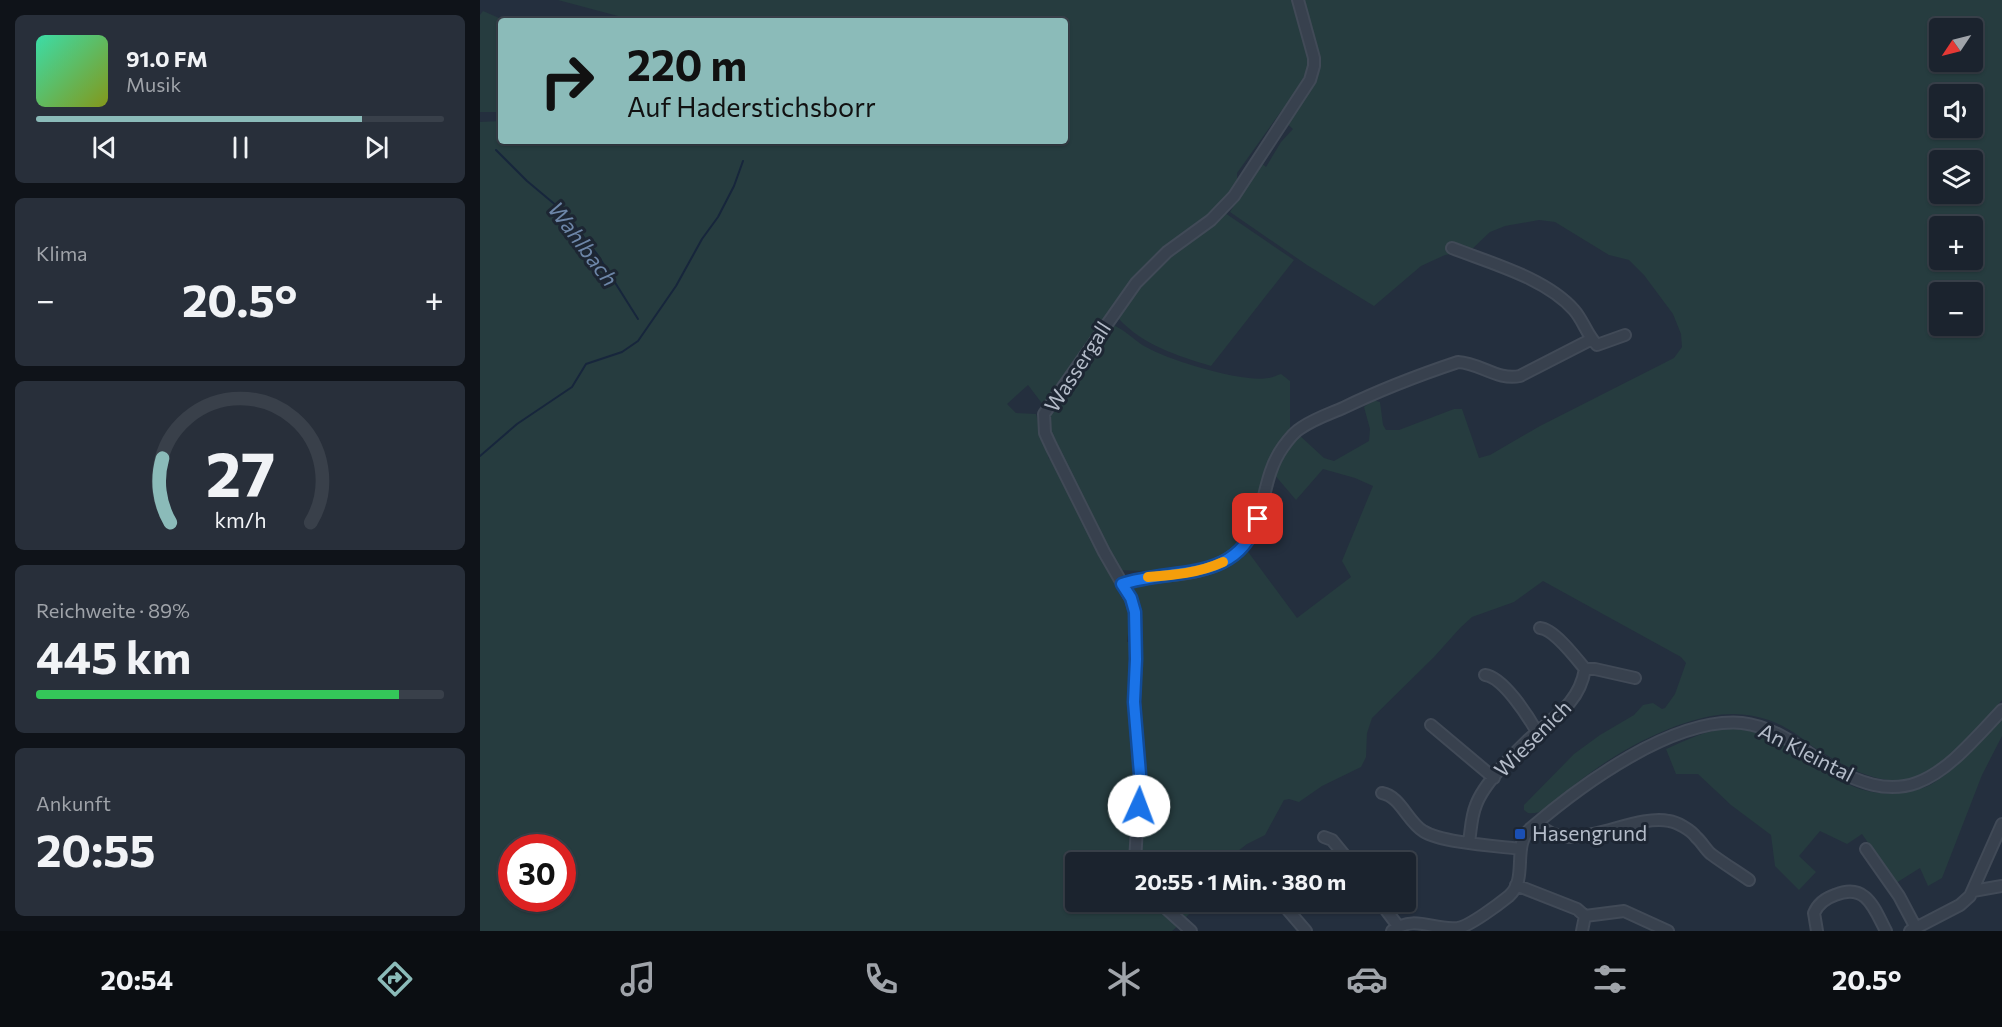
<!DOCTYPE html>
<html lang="de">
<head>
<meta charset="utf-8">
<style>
	body { margin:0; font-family:Commissioner,sans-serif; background:#282f3a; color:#f1f3f6; height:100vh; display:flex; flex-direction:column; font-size:22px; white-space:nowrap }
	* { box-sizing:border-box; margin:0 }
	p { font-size:20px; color:#a0a4aa }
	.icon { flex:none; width:33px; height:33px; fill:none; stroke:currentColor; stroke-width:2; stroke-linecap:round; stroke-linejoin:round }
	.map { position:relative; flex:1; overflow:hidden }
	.drawer { display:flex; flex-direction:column; gap:15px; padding:15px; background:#0f1319; width:480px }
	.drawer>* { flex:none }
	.guide { position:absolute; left:18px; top:18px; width:570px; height:126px; border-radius:6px; box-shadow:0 2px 4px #0004,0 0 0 2px #39404a; background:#8bbbb9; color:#111; overflow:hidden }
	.needle { width:39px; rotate:235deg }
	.buttons { position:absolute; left:1449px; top:18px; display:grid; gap:12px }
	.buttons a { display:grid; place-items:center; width:54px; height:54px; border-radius:6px; background:#1b232e; box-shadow:0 2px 4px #0004,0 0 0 2px #39404a; font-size:30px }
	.speed { position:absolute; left:18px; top:834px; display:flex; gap:12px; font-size:30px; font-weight:700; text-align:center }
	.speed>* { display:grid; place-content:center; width:78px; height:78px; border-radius:50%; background:#1b232e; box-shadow:0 2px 4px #0004,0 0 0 2px #39404a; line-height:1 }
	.speed .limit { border:9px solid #d22; background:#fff; color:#111 }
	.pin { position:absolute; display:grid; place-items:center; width:51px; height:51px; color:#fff; margin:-26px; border-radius:12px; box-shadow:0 3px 9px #0006 }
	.me { position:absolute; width:66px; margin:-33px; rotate:2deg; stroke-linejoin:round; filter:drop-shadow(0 0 4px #0008) }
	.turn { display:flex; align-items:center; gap:21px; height:126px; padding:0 30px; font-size:27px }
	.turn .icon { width:78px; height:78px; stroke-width:2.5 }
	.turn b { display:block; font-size:42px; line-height:51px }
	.big { font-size:45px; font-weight:700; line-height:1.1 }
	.drawer .card { flex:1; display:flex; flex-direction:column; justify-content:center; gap:9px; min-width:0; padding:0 21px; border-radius:9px; background:#282f3a }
	.drawer .dial { align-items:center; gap:0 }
	.dial svg { height:156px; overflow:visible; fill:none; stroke:#39404a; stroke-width:7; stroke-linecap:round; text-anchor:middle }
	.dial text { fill:#f1f3f6; stroke:none }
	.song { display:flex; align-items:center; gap:18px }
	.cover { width:72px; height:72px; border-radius:9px; background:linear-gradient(135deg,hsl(160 70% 55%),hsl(70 70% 35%)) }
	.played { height:6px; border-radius:3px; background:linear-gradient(90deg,#8bbbb9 80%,#39404a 80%) }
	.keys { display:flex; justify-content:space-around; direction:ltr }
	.heat { display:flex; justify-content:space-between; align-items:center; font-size:33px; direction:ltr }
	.charge { height:9px; border-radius:4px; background:linear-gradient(90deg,#34c759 89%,#39404a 0) }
	.trip { position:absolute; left:585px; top:852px; width:351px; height:60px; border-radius:6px; background:#1b232e; box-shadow:0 2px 4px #0004,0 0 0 2px #39404a; font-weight:700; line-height:60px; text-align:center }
	.menu { display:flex; height:96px; justify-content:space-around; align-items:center; background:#0b0e12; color:#a0a4aa }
	.menu .icon { width:42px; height:42px }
	.menu .selected { color:#8bbbb9 }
	.menu b { font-size:27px; color:#f1f3f6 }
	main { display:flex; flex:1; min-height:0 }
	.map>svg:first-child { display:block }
</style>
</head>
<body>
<main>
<section class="drawer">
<div class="card">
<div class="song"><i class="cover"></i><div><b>91.0 FM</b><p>Musik</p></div></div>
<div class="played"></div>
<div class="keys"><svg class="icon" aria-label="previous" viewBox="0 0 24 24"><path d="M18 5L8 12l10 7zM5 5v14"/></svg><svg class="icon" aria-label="pause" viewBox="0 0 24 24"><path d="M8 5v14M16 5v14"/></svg><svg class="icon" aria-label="next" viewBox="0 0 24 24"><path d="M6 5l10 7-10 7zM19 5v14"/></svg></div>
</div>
<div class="card"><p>Klima</p>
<div class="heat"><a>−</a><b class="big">20.5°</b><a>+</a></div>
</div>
<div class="card dial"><svg viewBox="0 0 100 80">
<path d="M14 69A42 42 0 1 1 86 69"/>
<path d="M14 69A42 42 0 0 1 10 36" stroke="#8bbbb9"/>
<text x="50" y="56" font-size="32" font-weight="700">27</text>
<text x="50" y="72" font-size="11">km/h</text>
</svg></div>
<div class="card"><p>Reichweite · 89%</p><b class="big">445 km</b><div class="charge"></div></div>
<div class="card"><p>Ankunft</p><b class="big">20:55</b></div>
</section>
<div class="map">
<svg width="1522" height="931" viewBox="0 0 1522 931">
	<rect width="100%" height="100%" fill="#242f3e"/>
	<path fill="#263c3f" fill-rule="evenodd" d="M78 0H812L818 21 827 22 821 0H1522V700C1502 724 1452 781 1420 781 1388 781 1359 763 1332 746 1324 740 1316 733 1306 728 1284 715 1256 711 1231 716 1185 725 1133 754 1097 783 1084 794 1066 816 1048 813L1044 810V805L1094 754 1120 735 1154 715 1163 705 1173 703 1182 709 1185 708 1195 694 1206 663 1201 657 1063 581 1034 602 992 617 980 628 954 657 892 718 887 733 886 757 881 767 842 786 819 802 809 799 804 800 785 835 767 844 744 862H661L665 768 661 731 662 641 660 607 650 585 699 577 766 549 817 618 871 577 862 561 893 486 875 478 843 469 816 500 793 473 818 434 844 458 854 461 889 441 890 429 884 407 893 400 900 402 903 425 906 430H919L974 409H982L999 458 1010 455 1060 426 1194 358 1202 347 1201 334 1193 314 1164 275 1149 260 1129 255 1075 222 1059 220 1025 226 1010 232 990 251 965 255 941 266 894 306 827 265 750 212 780 162 786 167 801 142 813 129 805 122 802 110 757 173V187L727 219 659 273 564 406 548 385 527 404 536 413 556 414 569 459H573L647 600 652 624 649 627 647 642 652 641 649 722 654 775 653 862H596V902H673L699 925 692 931H0V122L21 121V141H585V21H138V16ZM1460 28H1492V62H1460ZM1460 94H1492V128H1460ZM1460 160H1492V194H1460ZM1460 226H1492V260H1460ZM1460 292H1492V326H1460ZM32 848H82V898H32Z
		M3 11 19 18 21 25V112H0V15Z
		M745 213 814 260 731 366C698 356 663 345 639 319 637 289 721 231 745 213Z
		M631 325C641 326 656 342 666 347 688 360 763 383 788 378 792 378 797 375 801 374L810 381V433L789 461 782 481 775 517 764 542 729 566 686 572 637 570 567 428 568 412Z
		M1522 715V736L1502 775 1462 878 1448 886 1440 868 1416 883 1382 834 1367 844 1340 831 1319 856 1336 872 1319 890 1295 866 1291 835 1251 805 1218 774H1196L1186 749C1207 740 1229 728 1252 729 1318 731 1349 800 1419 793 1429 791 1440 790 1450 785 1479 768 1500 740 1522 715Z
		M688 902H722L705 918Z"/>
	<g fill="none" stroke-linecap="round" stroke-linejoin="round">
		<path stroke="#17263c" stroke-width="2" d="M16 150 47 181 84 212 117 254 158 319
			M0 456 37 424 92 387 106 364 142 352 158 341 196 286 222 239 238 217 254 186 263 161"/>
		<defs>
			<path id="minor" d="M972 248C1010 263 1066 278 1094 310 1103 320 1107 335 1117 345L1145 335
				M642 584C677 572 716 579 748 559 790 534 776 485 803 447 808 440 814 432 821 428 834 419 849 414 863 408 900 390 939 375 978 362 1000 363 1018 381 1040 376L1112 339
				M1105 669H1115L1155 678
				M1005 675C1023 677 1048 716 1057 732
				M951 725 1014 778
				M902 793C920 796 928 822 943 831 962 843 1017 846 1041 849
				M1057 823C1089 859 1150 813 1189 821 1197 822 1211 830 1216 837 1222 842 1225 849 1231 854 1243 863 1256 871 1269 880
				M844 837 852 840 870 862
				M989 842C991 830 991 817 996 805 1003 785 1032 755 1048 740 1072 718 1099 705 1105 669 1096 658 1074 629 1060 628
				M1386 849 1419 896 1436 928
				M655 862 660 774 654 702 656 659 655 612 651 599 624 552 571 446 565 433 564 414 656 283 687 252 731 220 754 196 830 80 834 66V58L818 0
				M1036 885 1097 909 1105 916
				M1493 891 1522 886
				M679 902 711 931
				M801 902 826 931
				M900 902 918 926
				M1105 916 1144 911 1188 931
				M912 931C935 914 953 931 978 928 990 926 1019 904 1029 896 1049 878 1031 846 1051 828 1101 785 1193 717 1262 723 1289 726 1313 742 1335 757 1427 818 1459 778 1522 710
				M1102 931 1105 916
				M1337 931 1334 913C1338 904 1346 898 1355 895 1386 882 1394 908 1406 931
				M1430 931 1480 905 1490 896 1522 824"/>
		</defs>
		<use href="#minor" stroke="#414a57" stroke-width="14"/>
		<use href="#minor" stroke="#38414e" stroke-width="10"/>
	</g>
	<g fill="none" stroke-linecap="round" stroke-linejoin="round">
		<defs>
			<path id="route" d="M659 806 660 774 654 702 656 659 655 612 651 598 642 584C693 567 757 584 778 519"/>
		</defs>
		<use href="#route" stroke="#114b97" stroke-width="15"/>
		<use href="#route" stroke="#1a73e8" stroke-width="10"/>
		<path stroke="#f59e0b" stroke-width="10" d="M668 577C694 575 719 573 743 562"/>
	</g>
	<rect fill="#1a4fb4" stroke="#1d2633" stroke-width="2" x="1034" y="828" width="12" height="12" rx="3"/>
	<g text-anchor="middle" stroke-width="6" stroke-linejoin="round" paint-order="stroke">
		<g font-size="21" fill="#b4bcc9" stroke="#1d2633">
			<text transform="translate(598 367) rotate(-57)" y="7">Wassergall</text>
			<text transform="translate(1053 739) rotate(-45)" y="7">Wiesenich</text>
			<text transform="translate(1326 753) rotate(27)" y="7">An Kleintal</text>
		</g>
		<g font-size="21" fill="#b4bcc9" stroke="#1d2633" text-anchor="start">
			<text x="1052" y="841">Hasengrund</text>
		</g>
		<g font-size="22" font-style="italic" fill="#6d86a8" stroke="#1d2633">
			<text transform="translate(103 244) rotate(53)" y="8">Wahlbach</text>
		</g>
	</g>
</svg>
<div class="buttons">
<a><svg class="needle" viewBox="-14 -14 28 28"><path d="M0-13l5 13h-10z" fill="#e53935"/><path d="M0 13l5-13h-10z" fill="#a0a4aa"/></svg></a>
<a><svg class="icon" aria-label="sound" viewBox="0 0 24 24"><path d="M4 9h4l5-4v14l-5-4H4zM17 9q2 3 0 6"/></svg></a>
<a><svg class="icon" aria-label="layers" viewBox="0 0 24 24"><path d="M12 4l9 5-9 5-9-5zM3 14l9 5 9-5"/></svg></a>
<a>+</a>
<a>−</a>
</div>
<div class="speed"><div class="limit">30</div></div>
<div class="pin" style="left:778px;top:519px;background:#d93025"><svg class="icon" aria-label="arrive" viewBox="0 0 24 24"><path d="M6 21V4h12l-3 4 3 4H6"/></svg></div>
<svg class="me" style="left:659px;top:806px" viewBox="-20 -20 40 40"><circle r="19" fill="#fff"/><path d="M0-13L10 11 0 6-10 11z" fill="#1a73e8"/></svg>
<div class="trip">20:55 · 1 Min. · 380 m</div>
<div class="guide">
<div class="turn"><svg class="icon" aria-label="right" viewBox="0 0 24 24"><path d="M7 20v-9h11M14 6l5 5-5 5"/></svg><div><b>220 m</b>Auf Haderstichsborr</div></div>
</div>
</div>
</main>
<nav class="menu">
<b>20:54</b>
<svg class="icon selected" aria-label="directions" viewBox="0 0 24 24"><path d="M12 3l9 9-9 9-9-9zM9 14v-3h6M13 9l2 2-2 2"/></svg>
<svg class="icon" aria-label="music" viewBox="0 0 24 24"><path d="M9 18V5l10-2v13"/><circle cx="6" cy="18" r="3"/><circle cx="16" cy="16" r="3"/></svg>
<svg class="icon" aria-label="phone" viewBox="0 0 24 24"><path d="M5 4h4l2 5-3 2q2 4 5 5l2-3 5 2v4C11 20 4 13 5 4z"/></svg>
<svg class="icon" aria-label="climate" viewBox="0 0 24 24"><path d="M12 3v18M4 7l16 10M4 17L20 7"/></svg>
<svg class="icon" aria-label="car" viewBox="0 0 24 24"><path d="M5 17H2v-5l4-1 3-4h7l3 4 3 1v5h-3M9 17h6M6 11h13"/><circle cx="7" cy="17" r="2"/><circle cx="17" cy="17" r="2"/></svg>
<svg class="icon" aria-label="filters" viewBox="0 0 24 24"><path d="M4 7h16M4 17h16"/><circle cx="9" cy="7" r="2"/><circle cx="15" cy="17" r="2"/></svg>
<b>20.5°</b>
</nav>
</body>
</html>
